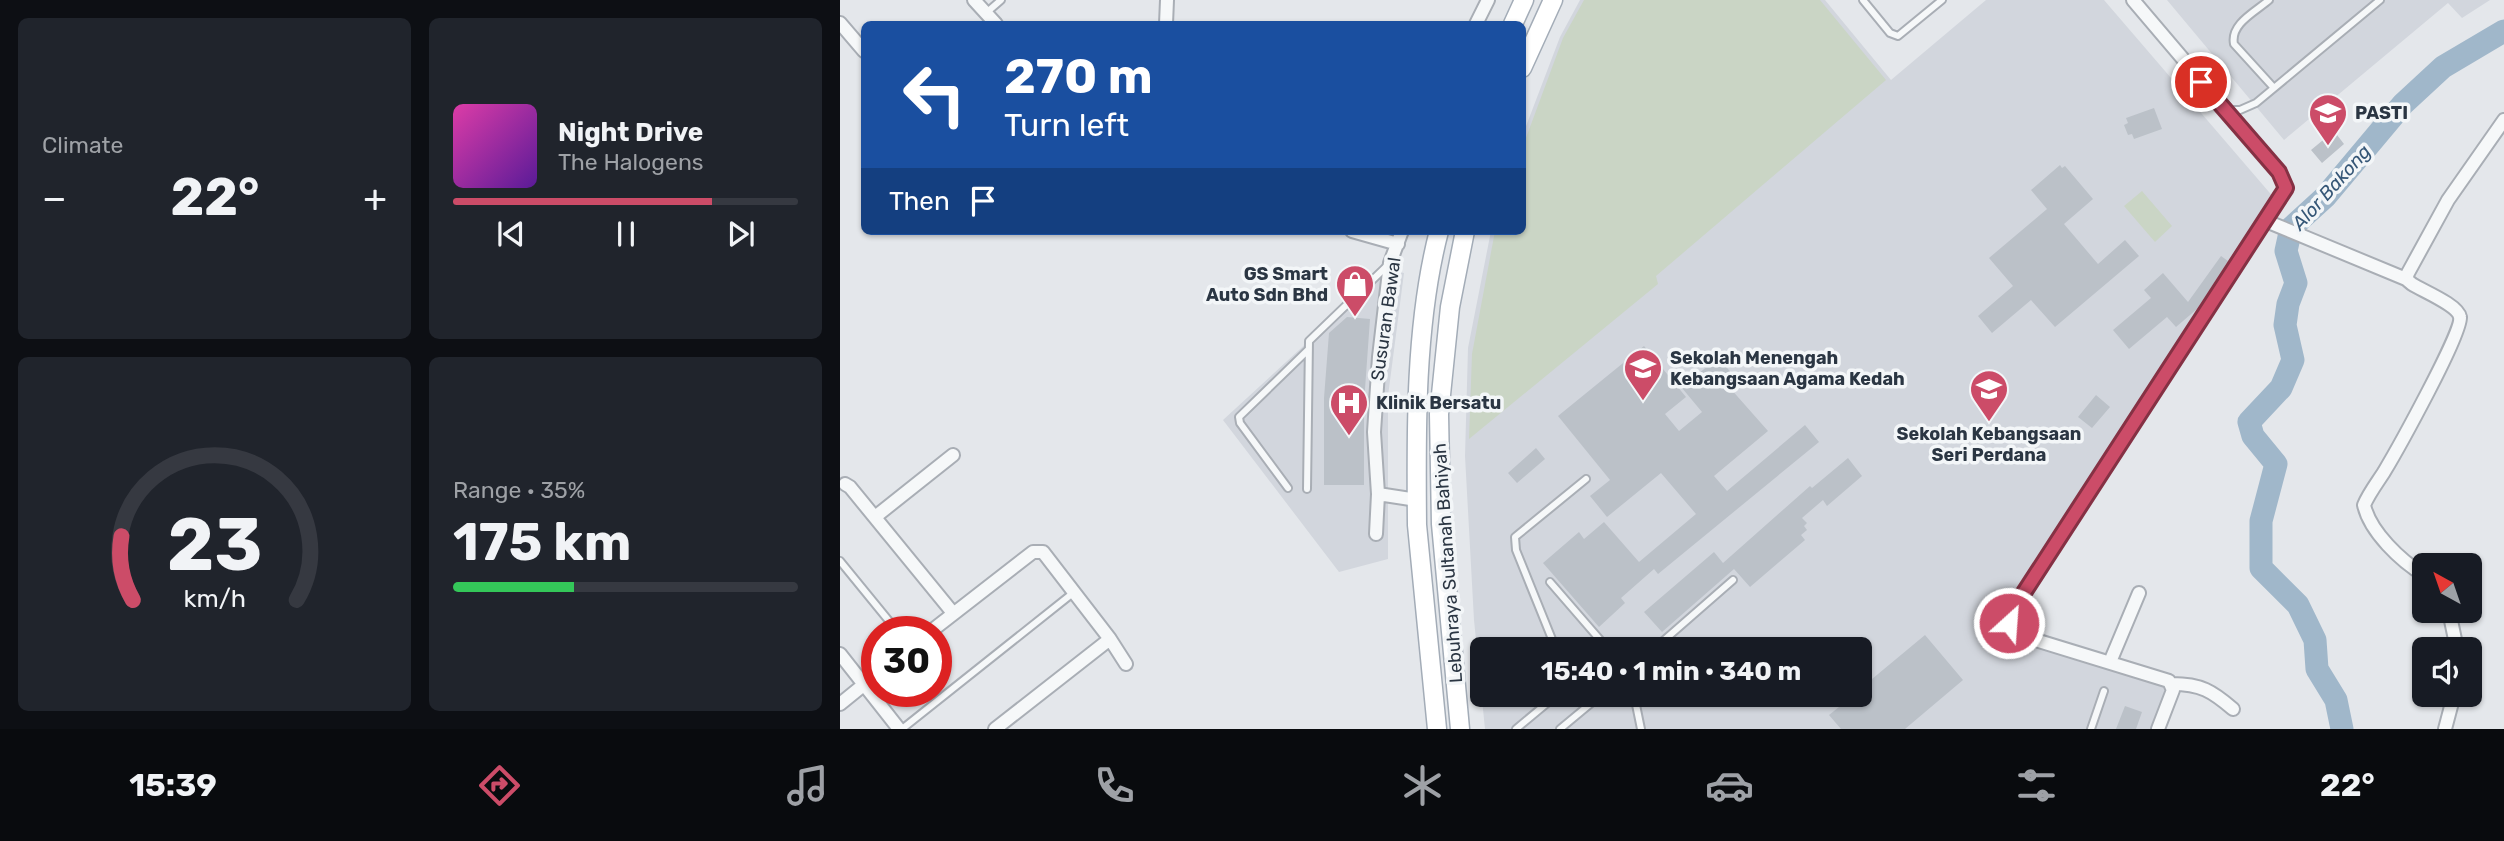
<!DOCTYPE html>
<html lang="en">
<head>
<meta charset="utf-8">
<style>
	body { margin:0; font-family:Rubik,sans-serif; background:#20242c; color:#f1f3f6; height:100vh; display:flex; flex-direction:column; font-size:26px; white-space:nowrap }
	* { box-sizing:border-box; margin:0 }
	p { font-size:23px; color:#9ea1a6 }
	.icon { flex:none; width:38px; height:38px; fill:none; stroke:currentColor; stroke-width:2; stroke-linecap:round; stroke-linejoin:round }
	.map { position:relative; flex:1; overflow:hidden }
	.details { display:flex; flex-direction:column; gap:18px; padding:18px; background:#0d0f14; width:840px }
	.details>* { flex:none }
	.top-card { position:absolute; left:21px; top:21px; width:665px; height:214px; border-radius:10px; box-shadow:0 2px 5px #0004; background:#1a4fa0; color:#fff; overflow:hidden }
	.needle { width:46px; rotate:320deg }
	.tools { position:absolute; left:1572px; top:553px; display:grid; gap:14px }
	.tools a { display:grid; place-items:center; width:70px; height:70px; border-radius:10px; background:#171b24; box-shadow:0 2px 5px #0004; font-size:35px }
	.speed { position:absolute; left:21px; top:616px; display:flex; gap:14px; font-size:35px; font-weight:700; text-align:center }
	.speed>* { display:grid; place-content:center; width:91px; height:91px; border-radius:50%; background:#171b24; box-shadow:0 2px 5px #0004; line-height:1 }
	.speed .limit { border:10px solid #d22; background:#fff; color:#111 }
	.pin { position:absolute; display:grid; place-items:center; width:60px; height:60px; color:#fff; margin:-30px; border:4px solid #fff; border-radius:50%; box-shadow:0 2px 7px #0007 }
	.me { position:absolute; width:77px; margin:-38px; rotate:26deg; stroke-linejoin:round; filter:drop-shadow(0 0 5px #0008) }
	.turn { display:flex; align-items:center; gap:24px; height:147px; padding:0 28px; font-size:32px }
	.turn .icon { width:91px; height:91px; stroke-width:2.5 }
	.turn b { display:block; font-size:49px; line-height:60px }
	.then { display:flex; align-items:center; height:66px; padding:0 28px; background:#0003; gap:14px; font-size:26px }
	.big { font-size:52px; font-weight:700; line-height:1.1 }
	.details .card { flex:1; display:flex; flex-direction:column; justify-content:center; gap:10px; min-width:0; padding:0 24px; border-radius:10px; background:#20242c }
	.details .dial { align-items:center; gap:0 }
	.dial svg { height:182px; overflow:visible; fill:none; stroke:#363941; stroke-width:7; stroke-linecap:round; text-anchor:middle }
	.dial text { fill:#f1f3f6; stroke:none }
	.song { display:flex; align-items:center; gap:21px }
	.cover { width:84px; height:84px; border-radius:10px; background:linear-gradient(135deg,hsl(320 70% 55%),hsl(270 70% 35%)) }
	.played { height:7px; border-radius:4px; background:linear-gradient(90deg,#cc4c68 75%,#363941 75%) }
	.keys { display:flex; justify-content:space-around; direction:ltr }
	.heat { display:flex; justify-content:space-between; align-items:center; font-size:38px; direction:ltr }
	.charge { height:10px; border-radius:5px; background:linear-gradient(90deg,#34c759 35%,#363941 0) }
	.details .tiles { flex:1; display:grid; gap:18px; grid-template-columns:repeat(2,1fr) }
	.trip { position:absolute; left:630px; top:637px; width:402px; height:70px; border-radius:10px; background:#171b24; box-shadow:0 2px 5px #0004; font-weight:700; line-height:70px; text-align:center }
	.dock { display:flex; height:112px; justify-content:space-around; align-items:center; background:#090b0e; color:#9ea1a6 }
	.dock .icon { width:49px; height:49px }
	.dock .current { color:#cc4c68 }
	.dock b { font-size:32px; color:#f1f3f6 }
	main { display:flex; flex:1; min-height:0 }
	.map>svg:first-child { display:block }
</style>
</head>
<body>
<main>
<section class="details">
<div class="tiles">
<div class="card"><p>Climate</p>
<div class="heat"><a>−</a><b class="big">22°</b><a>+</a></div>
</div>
<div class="card">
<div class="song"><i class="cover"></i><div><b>Night Drive</b><p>The Halogens</p></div></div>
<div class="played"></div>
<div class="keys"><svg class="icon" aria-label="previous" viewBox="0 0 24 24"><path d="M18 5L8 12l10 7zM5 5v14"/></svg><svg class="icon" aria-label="pause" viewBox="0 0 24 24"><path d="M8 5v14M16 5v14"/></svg><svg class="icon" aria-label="next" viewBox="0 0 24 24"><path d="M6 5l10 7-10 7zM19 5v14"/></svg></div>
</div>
<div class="card dial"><svg viewBox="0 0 100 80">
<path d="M14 69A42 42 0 1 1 86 69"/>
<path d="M14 69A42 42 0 0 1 9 41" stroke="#cc4c68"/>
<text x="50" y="56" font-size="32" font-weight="700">23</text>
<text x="50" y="72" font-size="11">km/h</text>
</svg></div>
<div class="card"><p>Range · 35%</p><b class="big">175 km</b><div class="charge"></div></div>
</div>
</section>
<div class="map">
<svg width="1664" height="729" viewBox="0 0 1664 729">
	<rect width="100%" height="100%" fill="#e4e7eb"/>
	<path fill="#d2d6dd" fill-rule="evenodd" d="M740 0H985L1051 80 1146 0H1264L1441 206 1192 569 1159 633 1331 685 1315 729H645L634 620 625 456 628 348 651 231H682L683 134 720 37ZM642 649H1020V695H642Z
		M1327 0H1650L1622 18 1608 3 1444 140Z
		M547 269 564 273 548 396V559L499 572 383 420Z"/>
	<path fill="#cad5c5" d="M744 0H980L1046 80 816 276 818 284 629 439 632 354 655 231H682L683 146 723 38Z
		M1302 191 1332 226 1315 242 1284 206Z"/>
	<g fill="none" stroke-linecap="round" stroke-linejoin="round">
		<path stroke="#a0b7ca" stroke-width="23" d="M1502 729 1496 700 1477 669 1475 640 1458 605 1421 568V521L1436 464 1413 436 1409 422 1441 388 1453 360 1445 325 1448 304 1456 283 1446 251 1451 228 1485 197 1563 104 1603 67 1664 31"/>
	</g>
	<path fill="#bbc1c8" d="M1314 108 1322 129 1294 139 1292 134 1288 135 1284 125 1288 123 1286 118Z
		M1494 131 1504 144 1482 163 1471 150Z
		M1220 165 1222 168 1225 166 1253 199 1224 224 1258 264 1285 240 1299 256 1215 327 1191 300 1152 333 1138 316 1173 286 1149 258 1207 209 1191 190Z
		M1381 256 1388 261 1357 309 1336 327 1327 317 1289 349 1273 330 1311 298 1304 290 1323 273 1348 302Z
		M507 317 530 319 524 403V485H484V398L489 333Z
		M804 346 846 397 825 414 839 431 862 412 842 388 878 357 898 381 890 388 928 431 874 476 887 491 965 425 979 442 818 574 814 569 781 598 785 603 759 627 703 563 739 532 744 539 764 522 799 562 856 514 821 473 767 517 750 496 770 480 718 416Z
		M1256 395 1270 407 1252 428 1238 417Z
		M696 448 705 459 677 483 668 473Z
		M1008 458 1022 476 987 506 983 500 962 518 967 523 964 526 967 530 961 535 965 540 910 587 894 569 822 632 804 612 874 552 883 563 970 486 972 488Z
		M1085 635 1123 680 1065 729H1001L989 715 1014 695H1020V689Z
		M1285 706 1302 712 1296 729H1276Z"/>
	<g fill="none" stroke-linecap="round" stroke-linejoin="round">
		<defs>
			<path id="service" d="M1023 0 1050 33 1058 36 1102 0
				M1429 0C1415 12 1390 24 1394 44L1434 88
				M146 13 161 0
				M1389 110H1400L1416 103 1540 0
				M448 488 400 423 399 417 468 350
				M467 489 469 341 549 264
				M0 561 58 632
				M710 582 768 649
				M716 649 676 550 675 537 746 479
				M814 649 893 580
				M794 695 801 729
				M62 729 233 593
				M676 729 717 695
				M720 729 761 695
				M1251 729 1264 691"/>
			<path id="minor" d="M134 0 156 24
				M1293 0 1439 172 1446 188 1170 614C1168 624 1170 629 1179 635L1329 681 1333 690 1318 729
				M0 23 24 51
				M326 24 327 0
				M636 24 648 0
				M1426 221 1566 279
				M512 231 558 244
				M5 484 10 487 113 613
				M538 494 577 500
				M35 517 113 455
				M536 534 538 494 534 432 539 357 550 263 562 231
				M1584 575C1561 561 1530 532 1524 505 1529 493 1537 483 1544 472 1556 452 1623 332 1620 317 1618 305 1583 291 1572 284L1566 279 1568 273 1608 200 1664 120
				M1609 611 1617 649
				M90 632 193 552H203L270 639 286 664
				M0 654 59 729
				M1270 662 1299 593
				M1332 684C1361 684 1372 691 1393 709
				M0 704 37 674
				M155 729 270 639
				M1605 729 1614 695"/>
			<path id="primary" d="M673 24 684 0
				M682 68 713 0
				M597 729 577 525C576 430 575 323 599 231
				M620 729 601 524 599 414 610 307 625 231"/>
		</defs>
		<use href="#service" stroke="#a9aeb5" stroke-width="10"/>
		<use href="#minor" stroke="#a9aeb5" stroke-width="16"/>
		<use href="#primary" stroke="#a3acb7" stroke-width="21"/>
		<use href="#service" stroke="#f6f8f9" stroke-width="6"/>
		<use href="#minor" stroke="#f6f8f9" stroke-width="12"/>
		<use href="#primary" stroke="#fff" stroke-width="18"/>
	</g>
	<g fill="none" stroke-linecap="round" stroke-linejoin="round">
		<defs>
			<path id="route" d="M1169 623 1170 614 1185 591 1446 188 1439 172 1361 82"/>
		</defs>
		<use href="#route" stroke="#853144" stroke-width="18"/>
		<use href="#route" stroke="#cc4c68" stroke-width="12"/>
	</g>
	<defs>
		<symbol id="school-pin" viewBox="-11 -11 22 30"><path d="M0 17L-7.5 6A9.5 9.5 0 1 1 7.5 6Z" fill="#cc4c68" stroke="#f3f6f8"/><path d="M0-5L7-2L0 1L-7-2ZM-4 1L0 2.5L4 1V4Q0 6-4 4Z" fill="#fff"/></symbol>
		<symbol id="shop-pin" viewBox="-11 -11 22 30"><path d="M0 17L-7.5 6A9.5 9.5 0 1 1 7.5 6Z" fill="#cc4c68" stroke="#f3f6f8"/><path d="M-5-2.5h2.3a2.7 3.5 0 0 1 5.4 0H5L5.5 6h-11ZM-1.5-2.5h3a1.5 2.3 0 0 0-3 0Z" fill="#fff"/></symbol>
		<symbol id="hospital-pin" viewBox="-11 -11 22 30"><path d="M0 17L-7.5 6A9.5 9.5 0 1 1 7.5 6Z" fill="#cc4c68" stroke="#f3f6f8"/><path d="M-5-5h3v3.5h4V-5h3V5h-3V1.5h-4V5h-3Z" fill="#fff"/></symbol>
	</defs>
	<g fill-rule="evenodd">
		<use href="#school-pin" x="1466" y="91" width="44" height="60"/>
		<use href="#shop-pin" x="493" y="262" width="44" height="60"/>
		<use href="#school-pin" x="781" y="346" width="44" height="60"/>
		<use href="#school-pin" x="1127" y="367" width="44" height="60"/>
		<use href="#hospital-pin" x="487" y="381" width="44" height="60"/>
	</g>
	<g text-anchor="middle" stroke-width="7" stroke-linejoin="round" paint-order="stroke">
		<g font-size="18" font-weight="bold" fill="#2b3643" stroke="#f3f6f8" text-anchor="start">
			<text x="1515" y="119">PASTI</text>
			<text x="488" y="280" text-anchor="end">GS Smart<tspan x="488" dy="21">Auto Sdn Bhd</tspan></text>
			<text x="830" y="364">Sekolah Menengah<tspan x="830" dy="21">Kebangsaan Agama Kedah</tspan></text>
			<text x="536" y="409">Klinik Bersatu</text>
			<text x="1149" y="440" text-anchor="middle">Sekolah Kebangsaan<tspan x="1149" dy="21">Seri Perdana</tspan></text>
		</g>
		<g font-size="18" fill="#2b3643" stroke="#f3f6f8">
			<text transform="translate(546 319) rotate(-82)" y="6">Susuran Bawal</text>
			<text transform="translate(608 563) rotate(-94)" y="6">Lebuhraya Sultanah Bahiyah</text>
		</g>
		<g font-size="19" font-style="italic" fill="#365777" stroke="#f3f6f8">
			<text transform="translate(1491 187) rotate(-48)" y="7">Alor Bakong</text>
		</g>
	</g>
</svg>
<div class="tools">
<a><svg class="needle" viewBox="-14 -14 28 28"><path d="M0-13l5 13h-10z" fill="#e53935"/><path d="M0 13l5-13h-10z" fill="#9ea1a6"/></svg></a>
<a><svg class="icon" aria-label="sound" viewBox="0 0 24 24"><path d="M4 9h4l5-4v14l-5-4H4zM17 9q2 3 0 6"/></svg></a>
</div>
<div class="speed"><div class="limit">30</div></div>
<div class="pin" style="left:1361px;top:82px;background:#d93025"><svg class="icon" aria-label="arrive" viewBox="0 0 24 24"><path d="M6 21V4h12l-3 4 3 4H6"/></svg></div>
<svg class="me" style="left:1169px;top:623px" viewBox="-20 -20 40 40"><circle r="17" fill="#cc4c68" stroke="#fff" stroke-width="3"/><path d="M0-11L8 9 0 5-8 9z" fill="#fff"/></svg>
<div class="trip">15:40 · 1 min · 340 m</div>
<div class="top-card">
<div class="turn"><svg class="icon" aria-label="left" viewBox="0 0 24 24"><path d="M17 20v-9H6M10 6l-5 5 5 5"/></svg><div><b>270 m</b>Turn left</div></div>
<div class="then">Then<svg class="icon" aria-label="arrive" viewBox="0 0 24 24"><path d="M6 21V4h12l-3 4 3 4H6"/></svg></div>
</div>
</div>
</main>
<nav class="dock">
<b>15:39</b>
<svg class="icon current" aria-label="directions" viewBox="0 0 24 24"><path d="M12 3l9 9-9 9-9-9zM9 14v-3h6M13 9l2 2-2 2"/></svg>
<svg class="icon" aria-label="music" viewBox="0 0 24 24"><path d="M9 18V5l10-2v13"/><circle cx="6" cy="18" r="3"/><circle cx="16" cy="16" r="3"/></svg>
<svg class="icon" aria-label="phone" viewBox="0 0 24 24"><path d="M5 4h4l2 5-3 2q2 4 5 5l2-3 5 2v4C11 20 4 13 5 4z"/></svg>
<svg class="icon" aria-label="climate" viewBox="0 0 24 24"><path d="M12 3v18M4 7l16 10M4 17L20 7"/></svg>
<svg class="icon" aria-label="car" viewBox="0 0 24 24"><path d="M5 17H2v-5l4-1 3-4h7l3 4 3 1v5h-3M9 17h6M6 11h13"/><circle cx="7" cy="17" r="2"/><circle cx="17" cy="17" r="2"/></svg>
<svg class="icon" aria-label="filters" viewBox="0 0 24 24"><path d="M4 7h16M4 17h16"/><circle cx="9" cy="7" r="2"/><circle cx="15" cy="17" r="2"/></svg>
<b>22°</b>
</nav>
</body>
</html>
